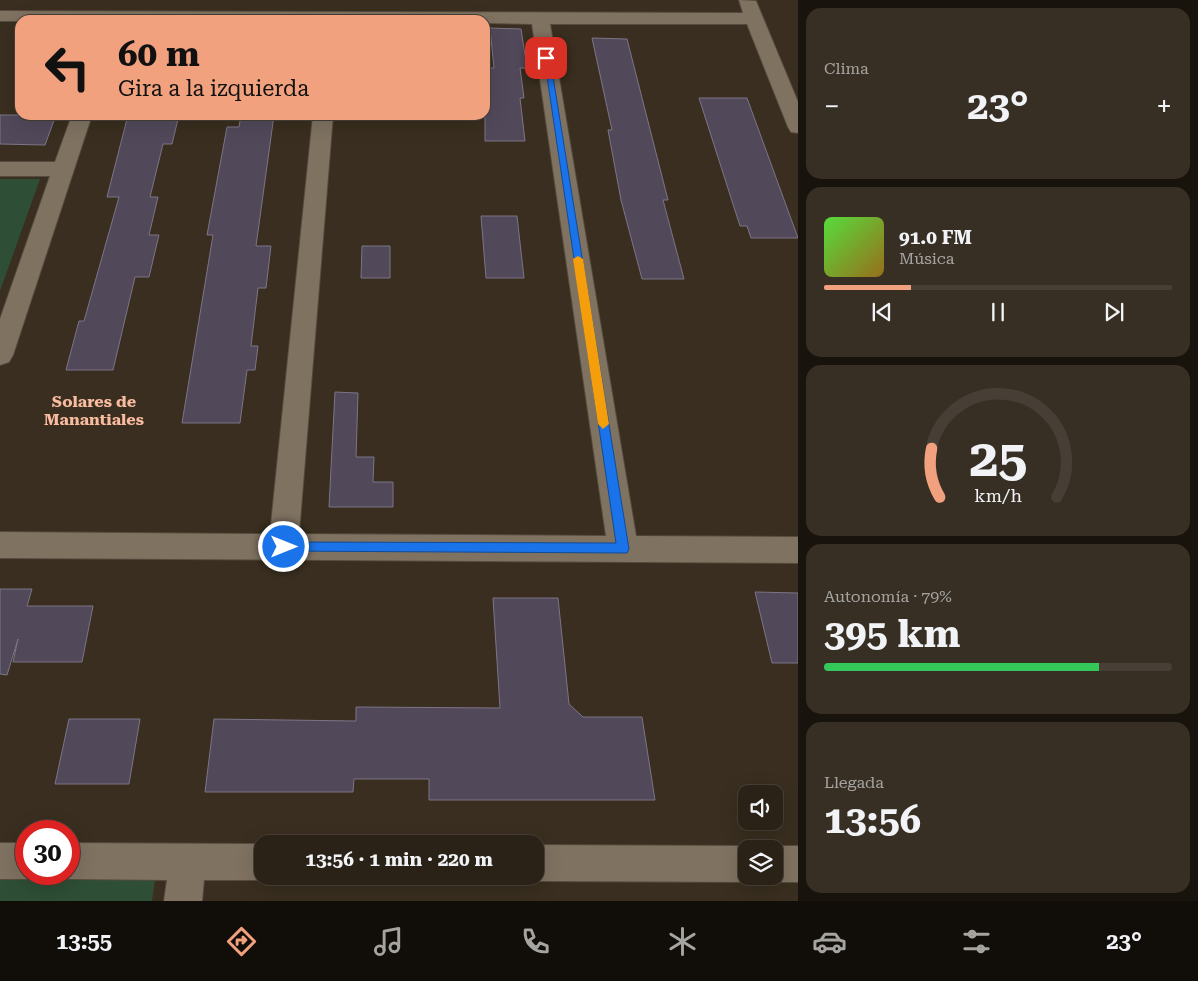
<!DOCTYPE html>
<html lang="es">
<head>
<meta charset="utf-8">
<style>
	body { margin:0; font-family:"Roboto Serif",serif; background:#372f24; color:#f1f3f6; height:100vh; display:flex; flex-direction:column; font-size:19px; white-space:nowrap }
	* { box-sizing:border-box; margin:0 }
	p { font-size:16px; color:#a6a4a1 }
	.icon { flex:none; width:28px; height:28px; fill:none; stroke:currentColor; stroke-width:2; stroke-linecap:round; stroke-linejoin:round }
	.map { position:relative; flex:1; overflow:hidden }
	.side { display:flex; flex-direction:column; gap:8px; padding:8px; background:#18130d; width:400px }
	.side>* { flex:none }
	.guide { position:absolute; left:15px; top:15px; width:475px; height:105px; border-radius:15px; box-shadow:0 5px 20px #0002,0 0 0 1px #473f36; background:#f1a17d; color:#111; overflow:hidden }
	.controls { position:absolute; left:738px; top:785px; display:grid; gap:10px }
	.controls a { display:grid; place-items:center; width:45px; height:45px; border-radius:10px; background:#2b2217; box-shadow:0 5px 20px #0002,0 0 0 1px #473f36; font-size:25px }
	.speed { position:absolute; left:15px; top:820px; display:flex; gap:10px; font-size:25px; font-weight:700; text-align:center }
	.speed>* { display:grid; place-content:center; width:65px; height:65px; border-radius:50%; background:#2b2217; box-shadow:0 5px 20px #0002,0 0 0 1px #473f36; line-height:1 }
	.speed .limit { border:8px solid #d22; background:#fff; color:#111 }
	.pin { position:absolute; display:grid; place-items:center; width:42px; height:42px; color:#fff; margin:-21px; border-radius:10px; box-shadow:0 2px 8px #0006 }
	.me { position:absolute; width:55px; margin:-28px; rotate:90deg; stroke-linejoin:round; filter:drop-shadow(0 0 4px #0008) }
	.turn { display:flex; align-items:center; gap:18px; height:105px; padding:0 20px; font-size:22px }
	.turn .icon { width:65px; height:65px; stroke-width:2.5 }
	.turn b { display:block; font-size:35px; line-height:42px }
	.big { font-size:38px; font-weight:700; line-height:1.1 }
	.side .widget { flex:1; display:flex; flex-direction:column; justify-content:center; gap:8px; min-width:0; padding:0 18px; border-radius:15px; background:#372f24 }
	.side .dial { align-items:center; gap:0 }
	.dial svg { height:130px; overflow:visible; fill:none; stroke:#473f36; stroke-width:7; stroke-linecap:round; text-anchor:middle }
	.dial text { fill:#f1f3f6; stroke:none }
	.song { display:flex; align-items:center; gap:15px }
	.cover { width:60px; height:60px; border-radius:8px; background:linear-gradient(135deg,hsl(110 70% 55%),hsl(40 70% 35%)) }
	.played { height:5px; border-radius:2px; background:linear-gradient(90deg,#f1a17d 25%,#473f36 25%) }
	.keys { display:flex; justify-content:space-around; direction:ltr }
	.heat { display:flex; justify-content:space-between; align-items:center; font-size:28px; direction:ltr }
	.charge { height:8px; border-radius:4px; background:linear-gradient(90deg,#34c759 79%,#473f36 0) }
	.trip { position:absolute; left:254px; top:835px; width:290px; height:50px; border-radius:15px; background:#2b2217; box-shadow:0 5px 20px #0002,0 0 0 1px #473f36; font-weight:700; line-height:50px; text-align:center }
	.dock { display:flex; height:80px; justify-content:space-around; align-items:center; background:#110e09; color:#a6a4a1 }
	.dock .icon { width:35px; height:35px }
	.dock .current { color:#f1a17d }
	.dock b { font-size:22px; color:#f1f3f6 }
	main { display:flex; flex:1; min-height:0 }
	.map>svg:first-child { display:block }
</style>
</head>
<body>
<main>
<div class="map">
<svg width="798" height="901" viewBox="0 0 798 901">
	<rect width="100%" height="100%" fill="#392e1f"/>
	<path fill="#2e4e35" d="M0 179H40L0 291Z
		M0 865H26V874H69V865H157L152 901H0Z"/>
	<path fill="#51495a" stroke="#7d7587" d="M490 28 521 29 527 68H520L524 98H520L525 141H485V68H494Z
		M592 38 627 39 668 200H663L684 279H642L621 200 608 130H612Z
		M699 98H747L798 238H751L747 226H740Z
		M0 115H56L45 145 0 144Z
		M128 115H179L172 144H163L150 197H158L149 235H159L149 277H135L113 370H66L79 321H84L119 197H107Z
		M241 115H274L256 246H271L266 288H258L251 346H258L255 370H247L240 423H182L213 235H207L227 127H239Z
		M481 216H517L524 278H486Z
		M362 246H390V278H361Z
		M335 392 358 393 356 457H374L373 482H393V507H329Z
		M0 589H32L27 606H93L82 662H13L18 639 7 675 0 674Z
		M755 592 798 593V663H772Z
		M493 598H558L569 704 583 717H642L655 800H429V779H354L353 792H205L214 719 356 721V707L500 708Z
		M69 719H140L129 784H55Z"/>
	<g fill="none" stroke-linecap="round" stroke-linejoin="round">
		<defs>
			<path id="minor" d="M739 0 756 1 798 102V133L791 132 788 127 747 24H550L636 536 798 537V563L0 558V532L270 534 313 115H333L299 534 606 536 532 24 485 23V20L0 21V11L743 13Z
				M72 115H92L13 355 9 362 0 365V319L50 176H0V162H55Z
				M0 843H26V874H39L26 879H0Z
				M69 843 262 844V876H271L262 880H204L202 901H164L167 880 69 879 56 874H69Z
				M535 845 746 846 753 849H746V876H759L746 882 535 881 523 876H535Z
				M774 846H798V882H774L761 877 774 876V849H767Z"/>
		</defs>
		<use href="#minor" stroke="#554b3e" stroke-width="2"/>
		<use href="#minor" fill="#7f7261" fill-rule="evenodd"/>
	</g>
	<path fill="#1a73e8" stroke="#114b97" d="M544 56 550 58 629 549 627 553 279 551 277 547 279 543 284 542 616 543Z"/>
	<path fill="#f59e0b" d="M578 256 583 259 609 424 603 429 598 424 573 259Z"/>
	<g text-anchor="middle" stroke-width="5" stroke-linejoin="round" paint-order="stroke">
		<g font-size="16" font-weight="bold" fill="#f9bca1" stroke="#392e1f">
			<text x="94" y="407">Solares de<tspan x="94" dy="18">Manantiales</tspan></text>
		</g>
	</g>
</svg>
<div class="controls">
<a><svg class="icon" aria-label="sound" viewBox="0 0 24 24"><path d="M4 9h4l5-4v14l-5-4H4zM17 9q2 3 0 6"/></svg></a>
<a><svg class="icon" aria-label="layers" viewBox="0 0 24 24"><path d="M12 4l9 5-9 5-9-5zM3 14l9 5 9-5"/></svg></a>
</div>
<div class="speed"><div class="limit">30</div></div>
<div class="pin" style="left:546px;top:58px;background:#d93025"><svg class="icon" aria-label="arrive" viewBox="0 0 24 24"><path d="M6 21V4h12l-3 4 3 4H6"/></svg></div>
<svg class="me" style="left:284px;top:547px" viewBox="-20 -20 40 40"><circle r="17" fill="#1a73e8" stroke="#fff" stroke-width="3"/><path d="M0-11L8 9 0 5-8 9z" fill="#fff"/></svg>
<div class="trip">13:56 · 1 min · 220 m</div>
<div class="guide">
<div class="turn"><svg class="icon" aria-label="left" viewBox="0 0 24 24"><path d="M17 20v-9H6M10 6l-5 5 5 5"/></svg><div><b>60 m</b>Gira a la izquierda</div></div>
</div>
</div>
<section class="side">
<div class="widget"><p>Clima</p>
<div class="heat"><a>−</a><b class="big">23°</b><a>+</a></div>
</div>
<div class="widget">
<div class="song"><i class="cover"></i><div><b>91.0 FM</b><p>Música</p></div></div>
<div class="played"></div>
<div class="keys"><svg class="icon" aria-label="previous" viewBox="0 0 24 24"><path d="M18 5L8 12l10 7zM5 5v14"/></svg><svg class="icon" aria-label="pause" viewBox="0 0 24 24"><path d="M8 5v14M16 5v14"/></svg><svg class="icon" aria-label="next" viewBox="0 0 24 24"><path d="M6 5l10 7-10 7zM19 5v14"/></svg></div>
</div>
<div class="widget dial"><svg viewBox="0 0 100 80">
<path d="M14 69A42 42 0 1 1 86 69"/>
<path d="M14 69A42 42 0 0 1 9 39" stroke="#f1a17d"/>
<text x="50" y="56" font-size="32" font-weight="700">25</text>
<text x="50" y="72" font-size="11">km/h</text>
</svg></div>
<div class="widget"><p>Autonomía · 79%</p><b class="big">395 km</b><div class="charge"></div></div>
<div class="widget"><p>Llegada</p><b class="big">13:56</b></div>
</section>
</main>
<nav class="dock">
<b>13:55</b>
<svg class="icon current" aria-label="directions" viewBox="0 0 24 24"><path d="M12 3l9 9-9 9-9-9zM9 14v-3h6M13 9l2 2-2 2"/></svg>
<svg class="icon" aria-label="music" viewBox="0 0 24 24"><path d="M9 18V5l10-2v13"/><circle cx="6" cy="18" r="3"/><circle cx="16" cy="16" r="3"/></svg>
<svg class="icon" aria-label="phone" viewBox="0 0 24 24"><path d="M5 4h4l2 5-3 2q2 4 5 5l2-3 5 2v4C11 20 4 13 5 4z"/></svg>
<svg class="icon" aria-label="climate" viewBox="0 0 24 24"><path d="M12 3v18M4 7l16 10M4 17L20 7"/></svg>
<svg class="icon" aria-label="car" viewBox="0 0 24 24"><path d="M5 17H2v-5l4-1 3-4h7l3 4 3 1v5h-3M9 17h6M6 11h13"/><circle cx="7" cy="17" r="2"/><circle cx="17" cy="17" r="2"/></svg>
<svg class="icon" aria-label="filters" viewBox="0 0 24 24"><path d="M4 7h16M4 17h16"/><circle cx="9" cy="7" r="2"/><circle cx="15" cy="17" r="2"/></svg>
<b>23°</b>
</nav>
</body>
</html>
